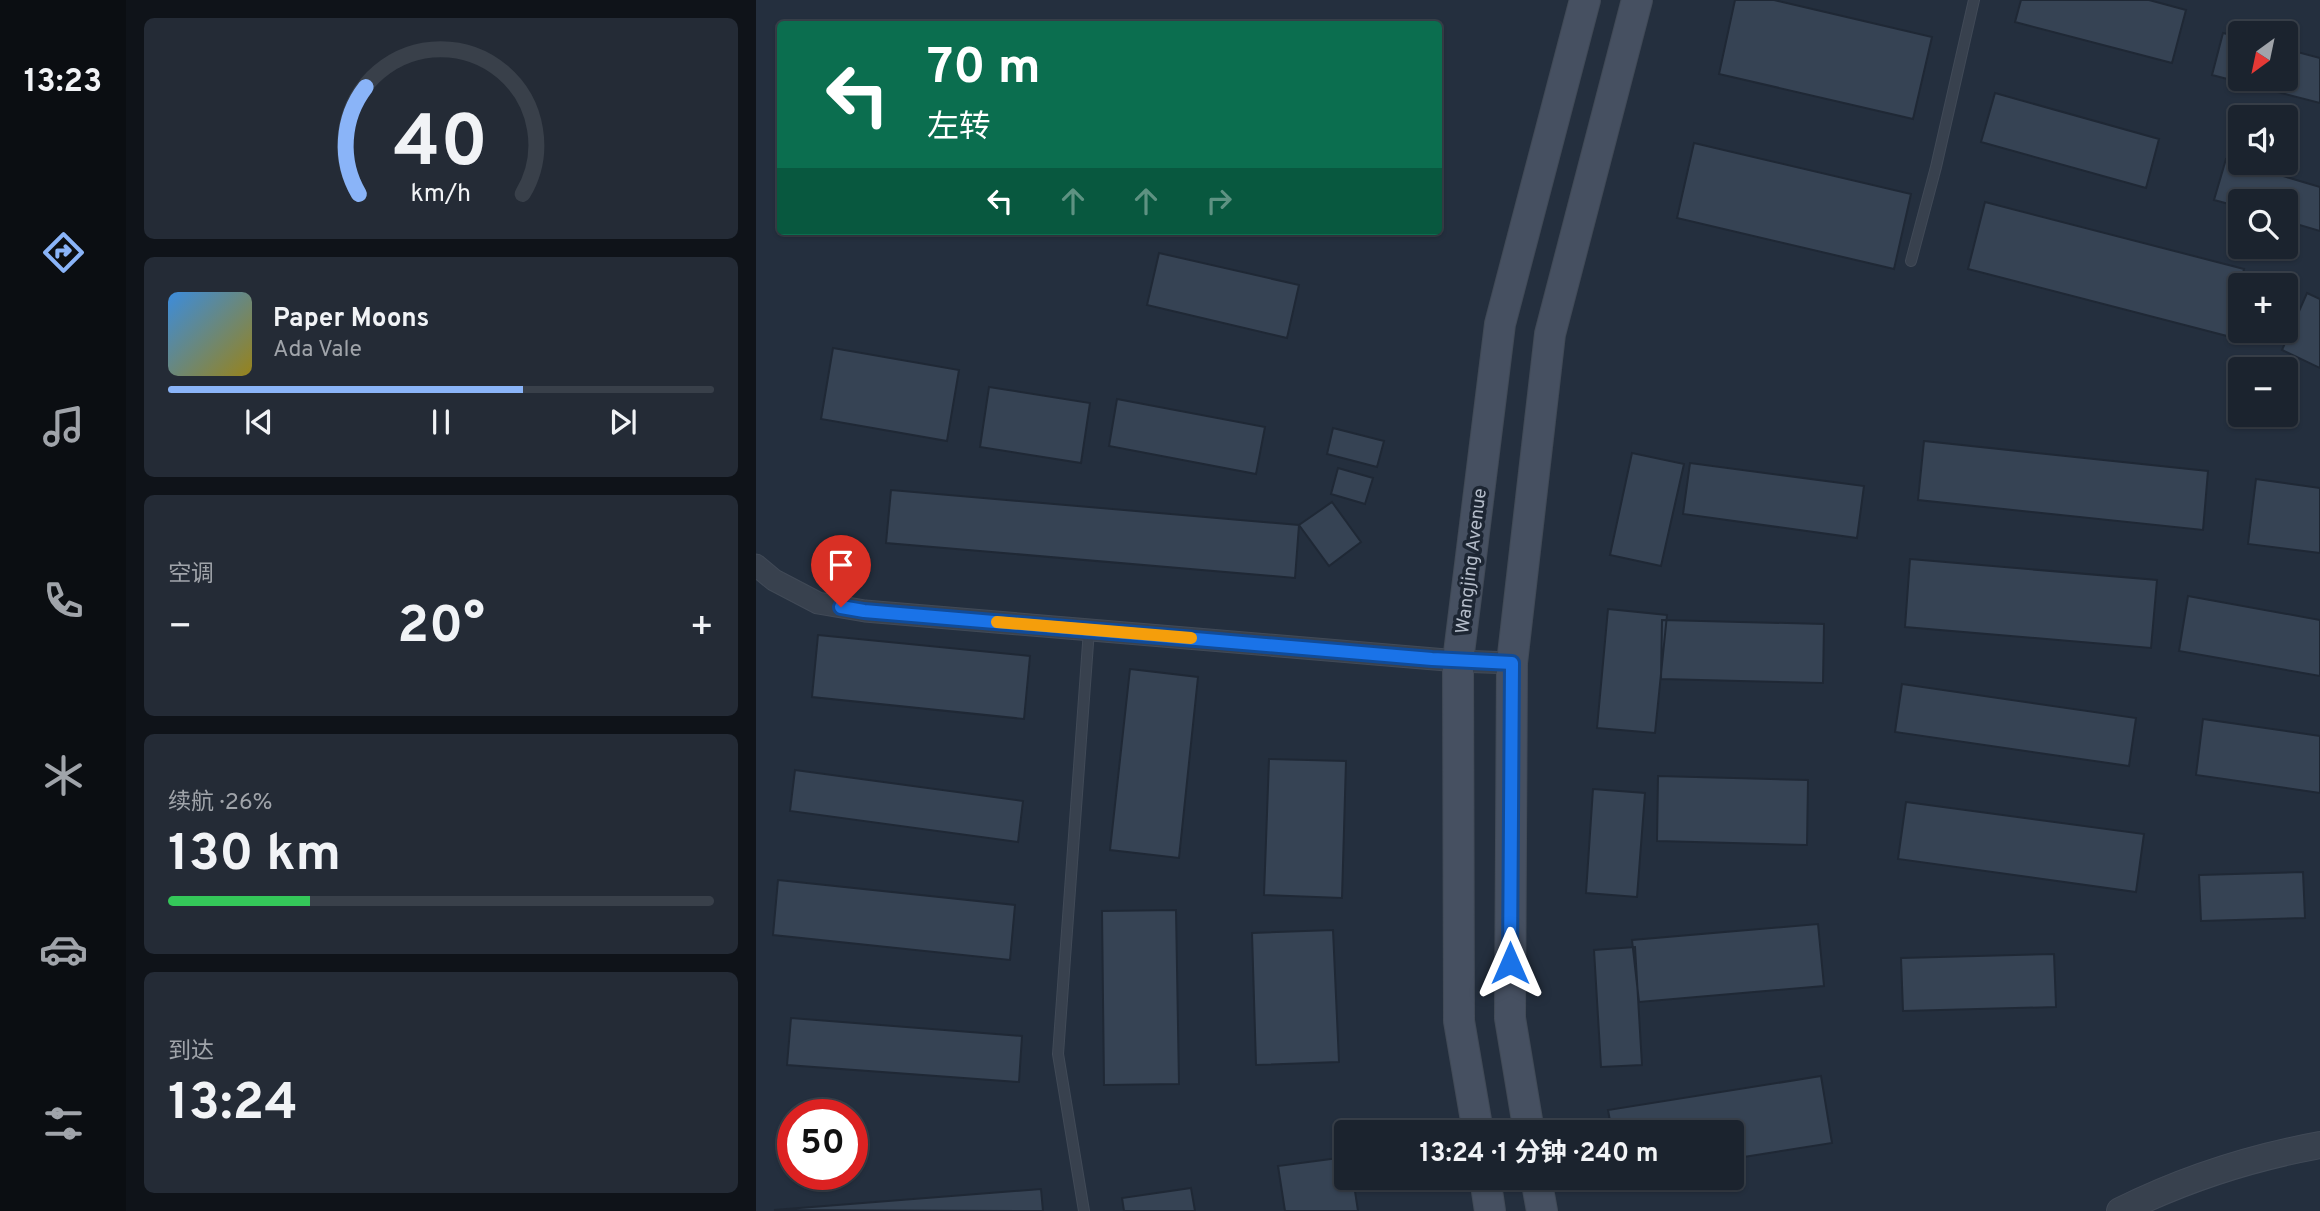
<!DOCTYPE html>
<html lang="zh">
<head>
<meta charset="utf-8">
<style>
	body { margin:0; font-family:Overpass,"Noto Sans SC",sans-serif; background:#242b36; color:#f1f3f6; height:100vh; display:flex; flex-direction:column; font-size:26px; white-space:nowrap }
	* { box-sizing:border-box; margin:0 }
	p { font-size:23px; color:#a0a4aa }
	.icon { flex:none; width:38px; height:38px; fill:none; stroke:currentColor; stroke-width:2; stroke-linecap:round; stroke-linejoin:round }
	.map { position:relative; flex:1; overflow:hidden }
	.panel { display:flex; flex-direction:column; gap:18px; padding:18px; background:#0f1319; width:630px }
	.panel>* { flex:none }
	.top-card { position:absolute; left:21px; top:21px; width:665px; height:214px; border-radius:7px; box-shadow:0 2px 5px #0004,0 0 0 2px #39404a; background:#0b6e4f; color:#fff; overflow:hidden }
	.needle { width:46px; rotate:213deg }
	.controls { position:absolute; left:1472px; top:21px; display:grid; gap:14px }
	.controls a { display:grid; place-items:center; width:70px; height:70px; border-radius:7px; background:#1b232e; box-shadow:0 2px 5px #0004,0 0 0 2px #39404a; font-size:35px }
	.speed { position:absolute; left:21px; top:1099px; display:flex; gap:14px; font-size:35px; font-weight:700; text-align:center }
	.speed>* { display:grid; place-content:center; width:91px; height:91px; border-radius:50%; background:#1b232e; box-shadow:0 2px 5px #0004,0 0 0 2px #39404a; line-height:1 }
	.speed .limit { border:10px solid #d22; background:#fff; color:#111 }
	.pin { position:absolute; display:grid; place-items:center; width:60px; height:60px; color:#fff; margin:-72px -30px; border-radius:50% 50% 50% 0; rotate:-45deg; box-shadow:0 0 7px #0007 }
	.pin .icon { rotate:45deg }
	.me { position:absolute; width:77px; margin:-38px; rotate:0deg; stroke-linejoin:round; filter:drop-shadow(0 0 5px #0008) }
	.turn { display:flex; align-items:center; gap:24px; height:147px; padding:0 35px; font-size:32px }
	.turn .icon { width:91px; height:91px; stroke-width:2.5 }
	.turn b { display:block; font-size:49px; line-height:60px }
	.lanes { display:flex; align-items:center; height:66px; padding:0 35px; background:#0003; justify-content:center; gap:35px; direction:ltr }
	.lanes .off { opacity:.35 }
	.big { font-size:52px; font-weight:700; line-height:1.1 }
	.panel .widget { flex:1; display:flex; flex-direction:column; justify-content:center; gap:10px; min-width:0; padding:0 24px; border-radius:10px; background:#242b36 }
	.panel .dial { align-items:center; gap:0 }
	.dial svg { height:182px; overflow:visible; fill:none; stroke:#39404a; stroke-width:7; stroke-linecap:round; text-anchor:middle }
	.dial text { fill:#f1f3f6; stroke:none }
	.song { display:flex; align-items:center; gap:21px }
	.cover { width:84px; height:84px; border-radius:10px; background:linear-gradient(135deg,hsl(210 70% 55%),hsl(50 70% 35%)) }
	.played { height:7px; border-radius:4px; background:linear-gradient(90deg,#8ab4f8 65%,#39404a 65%) }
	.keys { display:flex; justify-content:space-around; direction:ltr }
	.heat { display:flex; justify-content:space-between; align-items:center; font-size:38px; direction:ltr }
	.charge { height:10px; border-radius:5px; background:linear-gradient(90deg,#34c759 26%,#39404a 0) }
	.trip { position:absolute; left:578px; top:1120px; width:410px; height:70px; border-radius:7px; background:#1b232e; box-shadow:0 2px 5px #0004,0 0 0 2px #39404a; font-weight:700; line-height:70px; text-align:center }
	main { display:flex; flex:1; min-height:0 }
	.tab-bar { display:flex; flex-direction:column; width:126px; justify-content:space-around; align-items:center; background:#0b0e12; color:#a0a4aa }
	.tab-bar .icon { width:49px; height:49px }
	.tab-bar .current { color:#8ab4f8 }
	.tab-bar b { font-size:32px; color:#f1f3f6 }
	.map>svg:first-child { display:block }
</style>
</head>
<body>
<main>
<nav class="tab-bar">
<b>13:23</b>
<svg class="icon current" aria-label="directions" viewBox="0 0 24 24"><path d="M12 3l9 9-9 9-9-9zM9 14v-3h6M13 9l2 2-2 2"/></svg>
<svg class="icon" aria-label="music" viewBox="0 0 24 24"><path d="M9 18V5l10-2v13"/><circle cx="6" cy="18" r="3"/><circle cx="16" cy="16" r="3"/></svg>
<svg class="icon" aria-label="phone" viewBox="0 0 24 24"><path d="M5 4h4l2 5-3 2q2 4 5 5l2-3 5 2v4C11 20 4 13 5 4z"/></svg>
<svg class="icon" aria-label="climate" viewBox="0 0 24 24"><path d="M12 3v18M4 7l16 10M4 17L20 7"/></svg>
<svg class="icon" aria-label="car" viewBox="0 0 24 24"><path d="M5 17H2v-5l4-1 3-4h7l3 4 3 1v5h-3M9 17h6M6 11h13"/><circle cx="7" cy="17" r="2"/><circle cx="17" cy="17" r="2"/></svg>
<svg class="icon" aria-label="filters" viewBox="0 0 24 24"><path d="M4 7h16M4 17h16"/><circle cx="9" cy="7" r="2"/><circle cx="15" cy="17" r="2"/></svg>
</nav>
<section class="panel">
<div class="widget dial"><svg viewBox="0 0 100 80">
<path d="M14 69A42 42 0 1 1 86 69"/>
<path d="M14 69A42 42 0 0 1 17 22" stroke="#8ab4f8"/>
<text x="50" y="56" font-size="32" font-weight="700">40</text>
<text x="50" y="72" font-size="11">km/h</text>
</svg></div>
<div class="widget">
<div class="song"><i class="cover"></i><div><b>Paper Moons</b><p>Ada Vale</p></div></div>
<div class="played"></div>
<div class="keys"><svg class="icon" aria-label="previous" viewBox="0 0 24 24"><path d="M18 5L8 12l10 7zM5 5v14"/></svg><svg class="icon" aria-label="pause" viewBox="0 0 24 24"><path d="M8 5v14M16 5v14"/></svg><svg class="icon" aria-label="next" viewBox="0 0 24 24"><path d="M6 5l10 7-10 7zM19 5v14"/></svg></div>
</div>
<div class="widget"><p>空调</p>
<div class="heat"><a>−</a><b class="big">20°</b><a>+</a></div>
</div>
<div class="widget"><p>续航 · 26%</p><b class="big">130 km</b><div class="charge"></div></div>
<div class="widget"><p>到达</p><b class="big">13:24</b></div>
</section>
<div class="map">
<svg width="1564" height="1211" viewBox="0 0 1564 1211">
	<rect width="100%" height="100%" fill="#242f3e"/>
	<path fill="#364354" stroke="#1f2835" stroke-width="2" d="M979 0H1018L1176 37 1157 119 963 74Z
		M1265 0H1393L1430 10 1416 63 1259 22Z
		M1467 33 1484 37V79H1530V49L1564 58V103L1456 75Z
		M1239 93 1403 139 1390 188 1225 142Z
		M938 143 1155 194 1138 269 921 218Z
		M1470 159 1564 187V231L1530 221V201H1484V207L1458 200Z
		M1229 202 1488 269 1471 336 1212 269Z
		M403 253 543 285 531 338 391 305Z
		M1551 293 1564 299V368L1526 350Z
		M77 348 203 370 191 441 65 419Z
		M233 387 334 403 325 463 224 447Z
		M361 399 509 427 500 474 353 446Z
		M577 428 628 441 621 467 571 454Z
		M1168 441 1452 471 1447 530 1162 500Z
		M876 453 928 464 905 566 854 555Z
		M934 463 1108 486 1101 538 927 514Z
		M582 468 617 478 609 504 575 494Z
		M1500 479 1564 488V553L1492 544Z
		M135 490 543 525 539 578 130 543Z
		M576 502 605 542 573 566 543 525Z
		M1154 559 1401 580 1395 648 1149 627Z
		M1432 596 1564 620V676L1423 651Z
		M852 609 911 615 899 733 841 728Z
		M906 620 1068 624 1067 683 905 679Z
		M62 635 274 656 268 719 56 697Z
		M374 669 442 677 423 858 354 850Z
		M1146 684 1380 718 1373 766 1139 732Z
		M1447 719 1564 736V793L1440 775Z
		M513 759 590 761 586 898 508 895Z
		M39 770 267 801 262 842 34 811Z
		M902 776 1052 780 1051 845 901 841Z
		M837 789 889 793 881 897 830 893Z
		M1150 802 1388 834 1380 892 1142 859Z
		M1547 872 1549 918 1445 921 1443 875Z
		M22 880 259 905 254 960 17 935Z
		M420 910 423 1084 348 1085 346 911Z
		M1062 924 1068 986 883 1002 876 940Z
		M577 930 583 1062 500 1065 496 933Z
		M879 947 886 1065 845 1067 838 950Z
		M1298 954 1300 1007 1147 1011 1145 958Z
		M35 1018 266 1036 263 1082 31 1065Z
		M1065 1076 1076 1143 975 1159V1132H856L852 1110Z
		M590 1157V1178H597L602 1211H529L522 1166Z
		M435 1188 439 1211H368L366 1198Z
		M285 1189 287 1211 18 1210Z"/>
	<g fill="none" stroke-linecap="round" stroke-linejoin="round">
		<defs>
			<path id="service" d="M1155 261 1180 167 1218 0
				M328 1211 302 1054 333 630"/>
			<path id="minor" d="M0 565 18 580 62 603 109 611 702 661 756 663"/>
			<path id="tertiary" d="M1364 1211C1428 1179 1493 1158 1564 1145"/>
			<path id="secondary" d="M722 1132 703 1021 702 661 744 324 829 0
				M773 1132 754 1018 756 663 794 334 881 0
				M729 1178 734 1211
				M780 1178 786 1211"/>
		</defs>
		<use href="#service" stroke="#414a57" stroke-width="12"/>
		<use href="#minor" stroke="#414a57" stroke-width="23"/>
		<use href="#tertiary" stroke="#414a57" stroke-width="28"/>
		<use href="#secondary" stroke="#414a57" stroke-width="32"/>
		<use href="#service" stroke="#38414e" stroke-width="10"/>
		<use href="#minor" stroke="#38414e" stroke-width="21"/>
		<use href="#tertiary" stroke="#38414e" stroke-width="26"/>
		<use href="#secondary" stroke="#465061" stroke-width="30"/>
	</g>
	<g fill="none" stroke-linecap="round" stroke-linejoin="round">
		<defs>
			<path id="route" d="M85 607 108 611 676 659 756 663 754 963"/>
		</defs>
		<use href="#route" stroke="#114b97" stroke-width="18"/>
		<use href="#route" stroke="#1a73e8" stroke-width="12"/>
		<path stroke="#f59e0b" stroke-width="12" d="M241 622 435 638"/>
	</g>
	<g text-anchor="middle" stroke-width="7" stroke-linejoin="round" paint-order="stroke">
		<g font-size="19" fill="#b4bcc9" stroke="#1d2633">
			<text transform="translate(714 561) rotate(-83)" y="7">Wangjing Avenue</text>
		</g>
	</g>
</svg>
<div class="controls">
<a><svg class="needle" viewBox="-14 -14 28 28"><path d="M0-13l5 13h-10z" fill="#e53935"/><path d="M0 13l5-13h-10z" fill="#a0a4aa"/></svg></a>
<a><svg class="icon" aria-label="sound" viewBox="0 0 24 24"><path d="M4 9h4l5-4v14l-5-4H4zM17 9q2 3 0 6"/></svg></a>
<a><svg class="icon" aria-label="search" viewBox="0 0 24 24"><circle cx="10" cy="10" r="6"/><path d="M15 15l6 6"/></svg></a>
<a>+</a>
<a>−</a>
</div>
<div class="speed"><div class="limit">50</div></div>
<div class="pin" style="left:85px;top:607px;background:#d93025"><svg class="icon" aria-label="arrive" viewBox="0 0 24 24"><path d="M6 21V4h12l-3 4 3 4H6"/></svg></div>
<svg class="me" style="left:754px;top:963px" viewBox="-20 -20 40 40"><path d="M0-17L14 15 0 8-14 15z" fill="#1a73e8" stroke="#fff" stroke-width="4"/></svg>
<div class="trip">13:24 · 1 分钟 · 240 m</div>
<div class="top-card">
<div class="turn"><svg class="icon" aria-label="left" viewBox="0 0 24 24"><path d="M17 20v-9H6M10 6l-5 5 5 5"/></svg><div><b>70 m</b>左转</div></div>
<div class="lanes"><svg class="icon" aria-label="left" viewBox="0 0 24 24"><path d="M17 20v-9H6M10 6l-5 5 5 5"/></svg><svg class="icon off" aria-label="ahead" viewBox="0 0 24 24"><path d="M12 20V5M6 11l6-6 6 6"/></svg><svg class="icon off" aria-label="ahead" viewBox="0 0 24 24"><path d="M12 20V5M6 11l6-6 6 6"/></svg><svg class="icon off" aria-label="right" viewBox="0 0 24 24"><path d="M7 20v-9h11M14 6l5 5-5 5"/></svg></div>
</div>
</div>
</main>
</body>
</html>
